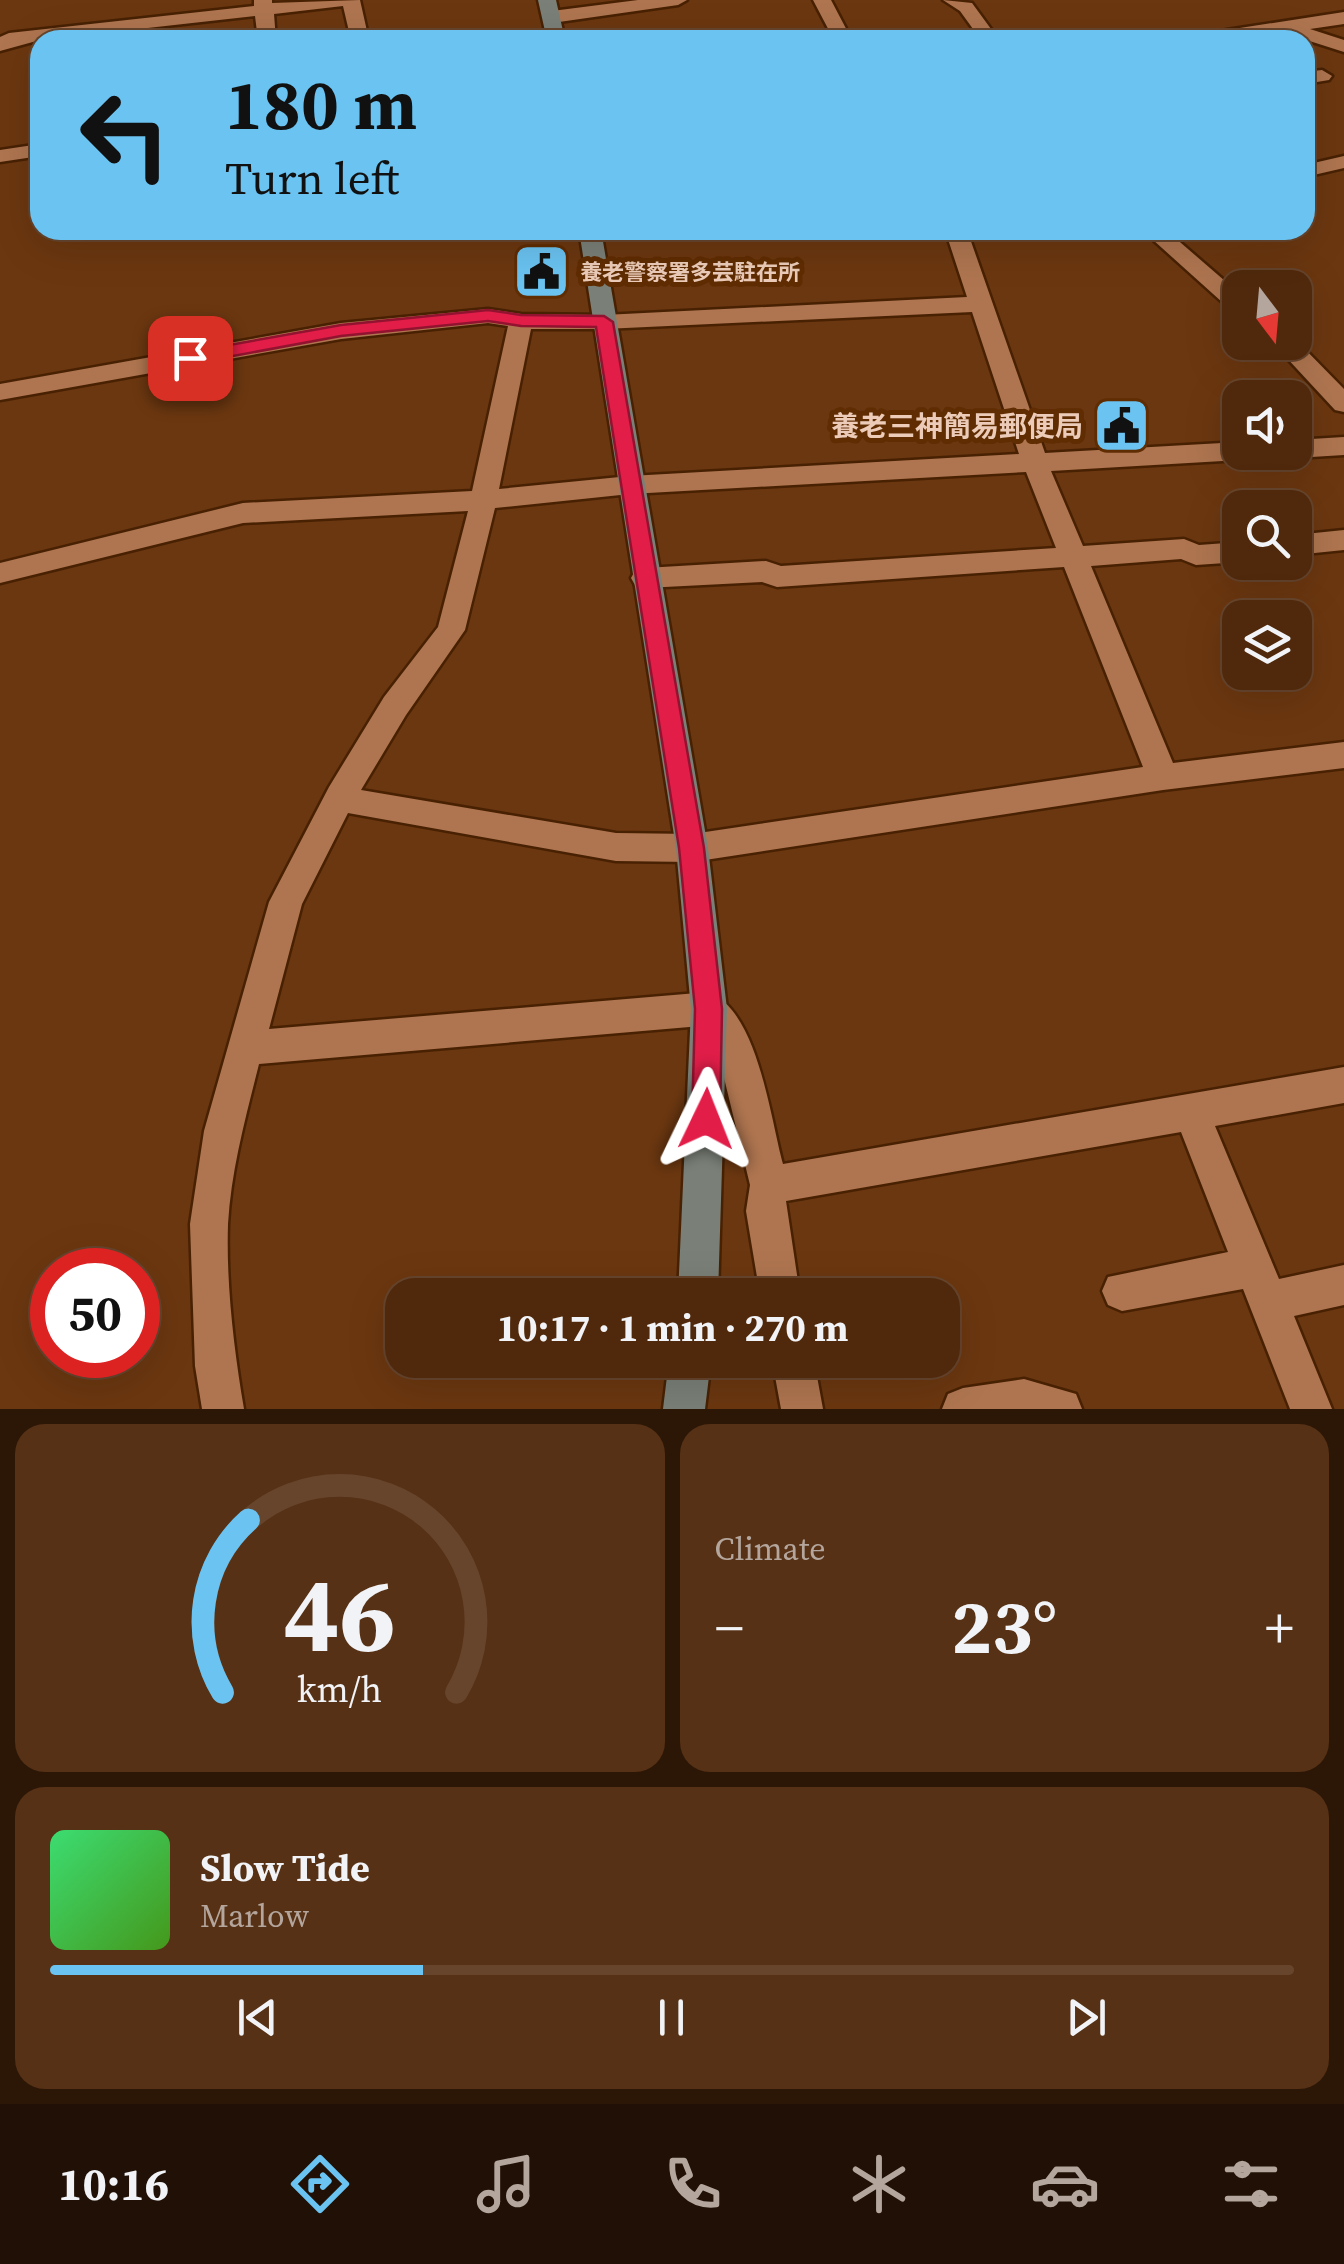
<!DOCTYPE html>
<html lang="en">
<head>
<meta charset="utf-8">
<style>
	body { margin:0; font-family:"Source Serif 4","Noto Sans JP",serif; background:#563115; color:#f1f3f6; height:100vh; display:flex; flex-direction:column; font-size:38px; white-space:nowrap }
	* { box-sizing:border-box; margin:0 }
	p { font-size:32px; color:#b4a69d }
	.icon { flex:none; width:55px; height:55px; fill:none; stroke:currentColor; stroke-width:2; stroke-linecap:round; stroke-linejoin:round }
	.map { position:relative; height:1409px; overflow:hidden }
	.details { display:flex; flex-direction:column; gap:15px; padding:15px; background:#2c1707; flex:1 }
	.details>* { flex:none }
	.hud { position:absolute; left:30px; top:30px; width:1285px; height:210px; border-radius:30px; box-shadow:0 10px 40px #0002,0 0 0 2px #67452d; background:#6ac3f1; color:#111; overflow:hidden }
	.needle { width:65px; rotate:164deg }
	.controls { position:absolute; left:1222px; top:270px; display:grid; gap:20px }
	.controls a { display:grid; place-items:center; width:90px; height:90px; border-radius:20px; background:#50290c; box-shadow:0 10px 40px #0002,0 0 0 2px #67452d; font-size:50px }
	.speed { position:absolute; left:30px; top:1248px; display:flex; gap:20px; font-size:50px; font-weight:700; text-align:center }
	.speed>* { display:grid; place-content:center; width:130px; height:130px; border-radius:50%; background:#50290c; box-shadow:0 10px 40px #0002,0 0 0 2px #67452d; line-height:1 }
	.speed .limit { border:15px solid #d22; background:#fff; color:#111 }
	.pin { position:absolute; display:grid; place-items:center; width:85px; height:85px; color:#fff; margin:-42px; border-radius:20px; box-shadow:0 5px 15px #0006 }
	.me { position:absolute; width:110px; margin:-55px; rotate:2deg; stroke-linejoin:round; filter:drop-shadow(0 0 8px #0008) }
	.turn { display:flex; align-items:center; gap:35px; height:210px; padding:0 30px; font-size:45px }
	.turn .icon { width:130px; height:130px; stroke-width:2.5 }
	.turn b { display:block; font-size:70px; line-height:85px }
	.big { font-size:75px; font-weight:700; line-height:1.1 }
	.details .tile { flex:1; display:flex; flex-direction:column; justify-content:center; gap:15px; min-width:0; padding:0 35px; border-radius:30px; background:#563115 }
	.details .dial { align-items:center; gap:0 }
	.dial svg { height:260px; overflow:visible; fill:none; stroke:#67452d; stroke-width:7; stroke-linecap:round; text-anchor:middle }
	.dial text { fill:#f1f3f6; stroke:none }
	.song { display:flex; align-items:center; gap:30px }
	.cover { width:120px; height:120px; border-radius:15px; background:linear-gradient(135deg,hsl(140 70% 55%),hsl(100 70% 35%)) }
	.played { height:10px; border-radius:5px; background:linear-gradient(90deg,#6ac3f1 30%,#67452d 30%) }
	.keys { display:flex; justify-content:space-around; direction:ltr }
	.heat { display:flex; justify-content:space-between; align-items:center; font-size:55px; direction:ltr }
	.details .tiles { flex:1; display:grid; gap:15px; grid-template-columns:1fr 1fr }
	.tile:last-child { grid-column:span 2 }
	.trip { position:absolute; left:385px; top:1278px; width:575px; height:100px; border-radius:30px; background:#50290c; box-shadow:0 10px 40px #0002,0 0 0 2px #67452d; font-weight:700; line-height:100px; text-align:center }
	.menu { display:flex; height:160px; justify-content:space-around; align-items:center; background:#201005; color:#b4a69d }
	.menu .icon { width:70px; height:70px }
	.menu .active { color:#6ac3f1 }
	.menu b { font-size:45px; color:#f1f3f6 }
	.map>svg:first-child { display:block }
</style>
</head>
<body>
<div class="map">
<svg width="1344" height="1409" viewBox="0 0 1344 1409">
	<rect width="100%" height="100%" fill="#6b3710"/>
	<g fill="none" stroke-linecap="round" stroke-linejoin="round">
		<defs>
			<path id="street" d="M254 0H272V3L360 0 369 40H351L343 6 274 14 276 40H258L255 16 40 40 0 51V37L9 33 254 6Z
				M638 0H687L678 5 552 23 543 17 552 11Z
				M813 0H831L852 40H834Z
				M943 0 972 3 999 40H981L960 11Z
				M1344 12V24L1310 29 1344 40V52L1297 37 1296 31 1237 40H1192L1201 34Z
				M1322 70 1332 76 1329 80 1305 84V72Z
				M40 144V156L0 162V150Z
				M1344 156V168L1305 177V165Z
				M945 230H967L1045 453 1240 442V452H1252L1240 460 1051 471 1083 546 1184 539 1199 545 1240 542V562L1196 565 1181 559 1091 566 1173 763 1344 742V768L1163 790 692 862 616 861 348 813 302 904 269 1029 709 992C758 1012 770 1117 783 1164L1344 1067V1103L1215 1126 1279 1279 1344 1265V1305L1294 1316 1332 1409H1290L1243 1289 1122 1311 1108 1305 1102 1291 1108 1277 1228 1252 1181 1132 786 1201 800 1295H760L746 1211 750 1185 717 1049 701 1026 259 1064C246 1116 231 1170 228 1224 226 1284 234 1350 244 1409H202L195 1366 190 1224 204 1131 269 902 329 787 384 697 438 627 468 511 243 523 0 583V563L243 503 472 491 508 326 488 323 341 339 0 400V384L341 323 488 309 521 314 604 315 967 297ZM972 312 1019 454 630 476 499 489 531 329H604ZM1026 472 1056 548 781 566 766 561 645 568 635 571 631 578 635 585 645 588 762 582 777 587 1064 567 1143 767 692 834 616 833 361 790 406 715 465 630 495 508 630 494Z
				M1142 230H1166L1240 294V313L1232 311Z
				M1295 339 1344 389V412L1335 410 1272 342H1295Z
				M1344 437V455L1295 458 1284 452H1295V440Z
				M1344 530V550L1295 555V535Z
				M772 1360H814L823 1409H781Z
				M1024 1379 1076 1394 1082 1409H942L948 1394 963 1388Z"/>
			<path id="secondary" d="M538 0H556L565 40H547Z
				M579 230H601L708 848 727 1009 718 1295H678L691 1009 676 848Z
				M669 1360H711L705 1409H663Z"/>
		</defs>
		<use href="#street" stroke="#482103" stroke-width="5"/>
		<use href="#secondary" stroke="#482103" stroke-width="5"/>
		<use href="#street" fill="#af7550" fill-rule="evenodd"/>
		<use href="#secondary" fill="#7a8077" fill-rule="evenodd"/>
	</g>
	<path fill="#e11d48" stroke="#92132f" stroke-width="2.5" d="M488 310 521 315 604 316 613 322 704 848 722 1009 720 1119 716 1129 706 1133 696 1129 692 1119 695 1009 679 848 596 327 521 326 488 321 341 336 190 364 180 358 190 352 341 325Z"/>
	<defs>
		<symbol id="civic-square" viewBox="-11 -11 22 22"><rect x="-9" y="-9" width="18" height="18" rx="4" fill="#6ac3f1" stroke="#602c02"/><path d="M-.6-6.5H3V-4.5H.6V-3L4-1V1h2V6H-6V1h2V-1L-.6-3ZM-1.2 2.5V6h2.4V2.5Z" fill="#111"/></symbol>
	</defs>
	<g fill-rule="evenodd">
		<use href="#civic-square" x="510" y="240" width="63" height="63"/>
		<use href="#civic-square" x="1090" y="394" width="63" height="63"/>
	</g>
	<g text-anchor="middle" stroke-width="10" stroke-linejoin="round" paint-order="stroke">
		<g font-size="22" font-weight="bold" fill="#ecccb9" stroke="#602c02" text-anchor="start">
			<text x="580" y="280">養老警察署多芸駐在所</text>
		</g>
		<g font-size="28" font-weight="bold" fill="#ecccb9" stroke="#602c02" text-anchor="end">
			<text x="1083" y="436">養老三神簡易郵便局</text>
		</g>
	</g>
</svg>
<div class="controls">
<a><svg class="needle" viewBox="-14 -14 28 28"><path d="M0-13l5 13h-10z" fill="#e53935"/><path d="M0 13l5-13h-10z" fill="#b4a69d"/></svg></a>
<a><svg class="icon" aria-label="sound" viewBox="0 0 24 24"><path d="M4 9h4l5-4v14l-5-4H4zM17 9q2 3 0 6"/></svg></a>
<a><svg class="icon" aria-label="search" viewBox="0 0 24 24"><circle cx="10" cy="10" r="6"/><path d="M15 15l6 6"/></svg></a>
<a><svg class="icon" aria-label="layers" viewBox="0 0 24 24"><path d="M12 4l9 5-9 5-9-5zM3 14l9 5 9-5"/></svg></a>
</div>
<div class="speed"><div class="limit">50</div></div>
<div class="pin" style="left:190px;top:358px;background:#d93025"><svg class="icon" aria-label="arrive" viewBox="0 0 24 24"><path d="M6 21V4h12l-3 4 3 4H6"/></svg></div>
<svg class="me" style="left:706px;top:1119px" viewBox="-20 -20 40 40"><path d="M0-17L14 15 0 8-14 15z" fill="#e11d48" stroke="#fff" stroke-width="4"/></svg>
<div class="trip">10:17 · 1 min · 270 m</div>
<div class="hud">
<div class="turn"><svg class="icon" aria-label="left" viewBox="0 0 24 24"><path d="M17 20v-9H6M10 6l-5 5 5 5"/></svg><div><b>180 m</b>Turn left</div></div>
</div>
</div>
<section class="details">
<div class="tiles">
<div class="tile dial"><svg viewBox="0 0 100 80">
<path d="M14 69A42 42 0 1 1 86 69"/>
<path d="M14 69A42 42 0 0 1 22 16" stroke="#6ac3f1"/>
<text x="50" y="56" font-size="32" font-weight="700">46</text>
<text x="50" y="72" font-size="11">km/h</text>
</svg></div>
<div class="tile"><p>Climate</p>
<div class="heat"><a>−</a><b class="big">23°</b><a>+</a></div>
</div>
<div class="tile">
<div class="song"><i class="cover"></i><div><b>Slow Tide</b><p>Marlow</p></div></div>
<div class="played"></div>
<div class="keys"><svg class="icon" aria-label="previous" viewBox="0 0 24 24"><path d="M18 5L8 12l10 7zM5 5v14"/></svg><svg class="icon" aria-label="pause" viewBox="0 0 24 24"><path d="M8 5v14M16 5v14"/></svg><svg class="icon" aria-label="next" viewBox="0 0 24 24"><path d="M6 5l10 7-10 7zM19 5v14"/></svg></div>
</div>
</div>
</section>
<nav class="menu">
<b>10:16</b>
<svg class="icon active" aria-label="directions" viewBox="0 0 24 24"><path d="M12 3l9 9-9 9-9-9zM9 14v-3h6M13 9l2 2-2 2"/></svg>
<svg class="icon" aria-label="music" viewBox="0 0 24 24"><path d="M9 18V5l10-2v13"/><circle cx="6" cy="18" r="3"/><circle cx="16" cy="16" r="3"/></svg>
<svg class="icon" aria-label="phone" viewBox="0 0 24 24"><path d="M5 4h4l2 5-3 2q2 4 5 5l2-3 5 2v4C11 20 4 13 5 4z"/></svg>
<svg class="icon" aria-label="climate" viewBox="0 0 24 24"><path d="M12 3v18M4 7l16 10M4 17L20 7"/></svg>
<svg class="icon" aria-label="car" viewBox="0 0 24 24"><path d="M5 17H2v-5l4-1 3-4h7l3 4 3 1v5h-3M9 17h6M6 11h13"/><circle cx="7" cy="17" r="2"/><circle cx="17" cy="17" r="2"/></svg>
<svg class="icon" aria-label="filters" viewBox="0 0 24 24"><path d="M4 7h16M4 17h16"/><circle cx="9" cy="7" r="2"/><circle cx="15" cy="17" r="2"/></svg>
</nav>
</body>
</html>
